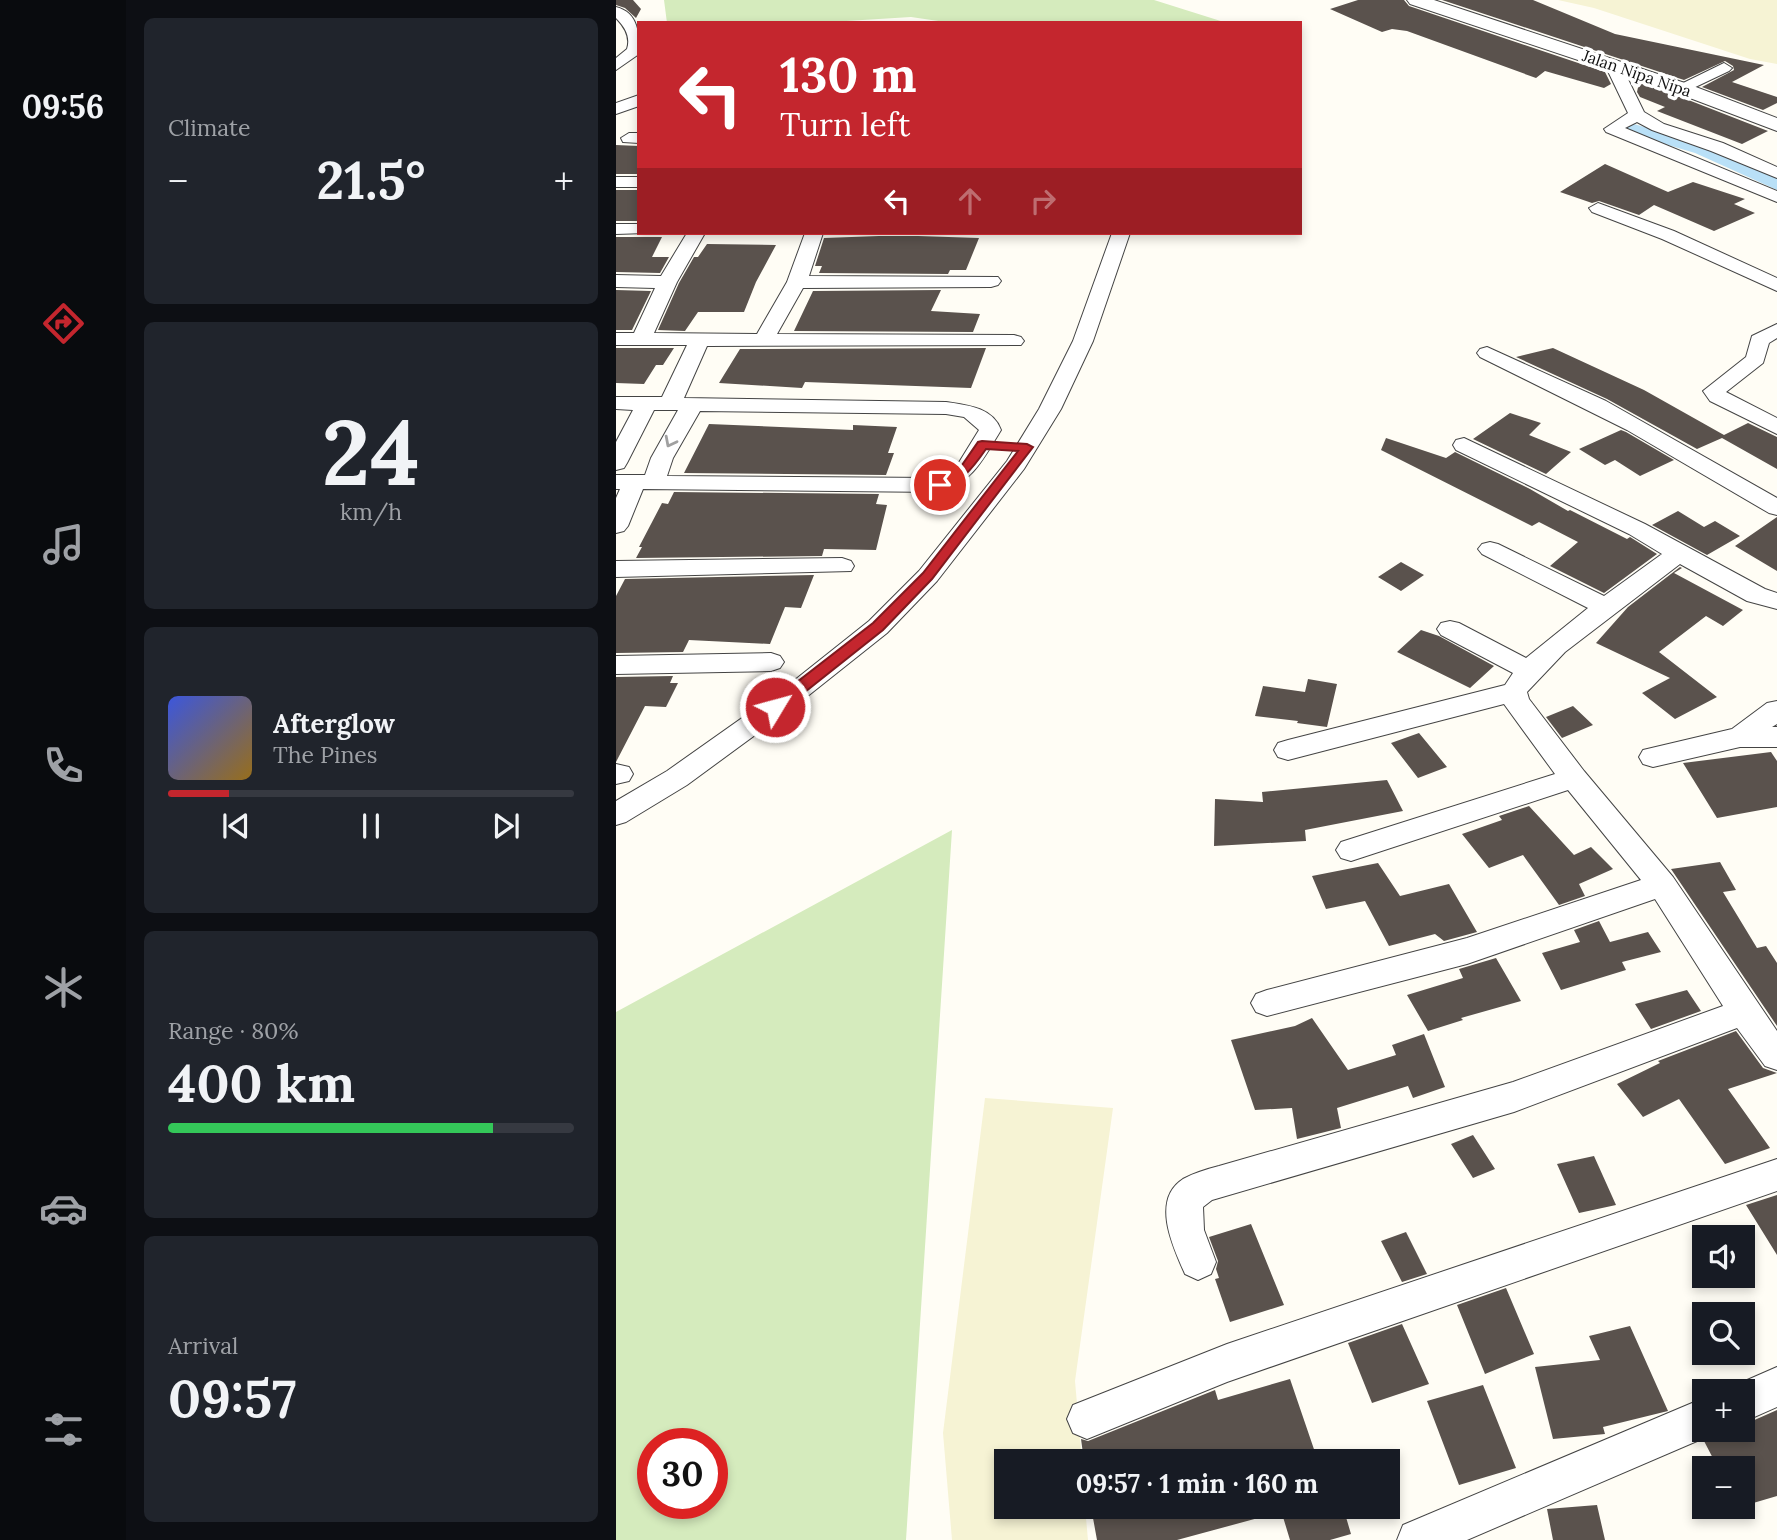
<!DOCTYPE html>
<html lang="en">
<head>
<meta charset="utf-8">
<style>
	body { margin:0; font-family:Lora,serif; background:#20242c; color:#f1f3f6; height:100vh; display:flex; flex-direction:column; font-size:26px; white-space:nowrap }
	* { box-sizing:border-box; margin:0 }
	p { font-size:23px; color:#9ea1a6 }
	.icon { flex:none; width:38px; height:38px; fill:none; stroke:currentColor; stroke-width:2; stroke-linecap:round; stroke-linejoin:round }
	.map { position:relative; flex:1; overflow:hidden }
	.drawer { display:flex; flex-direction:column; gap:18px; padding:18px; background:#0d0f14; width:490px }
	.drawer>* { flex:none }
	.banner { position:absolute; left:21px; top:21px; width:665px; height:214px; border-radius:0px; box-shadow:0 4px 10px #0003; background:#c4262e; color:#fff; overflow:hidden }
	.controls { position:absolute; left:1076px; top:1225px; display:grid; gap:14px }
	.controls a { display:grid; place-items:center; width:63px; height:63px; border-radius:0px; background:#171b24; box-shadow:0 4px 10px #0003; font-size:35px }
	.speed { position:absolute; left:21px; top:1428px; display:flex; gap:14px; font-size:35px; font-weight:700; text-align:center }
	.speed>* { display:grid; place-content:center; width:91px; height:91px; border-radius:50%; background:#171b24; box-shadow:0 4px 10px #0003; line-height:1 }
	.speed .limit { border:10px solid #d22; background:#fff; color:#111 }
	.pin { position:absolute; display:grid; place-items:center; width:60px; height:60px; color:#fff; margin:-30px; border:4px solid #fff; border-radius:50%; box-shadow:0 2px 7px #0007 }
	.me { position:absolute; width:77px; margin:-38px; rotate:53deg; stroke-linejoin:round; filter:drop-shadow(0 0 5px #0008) }
	.turn { display:flex; align-items:center; gap:24px; height:147px; padding:0 28px; font-size:32px }
	.turn .icon { width:91px; height:91px; stroke-width:2.5 }
	.turn b { display:block; font-size:49px; line-height:60px }
	.lanes { display:flex; align-items:center; height:66px; padding:0 28px; background:#0003; justify-content:center; gap:35px; direction:ltr }
	.lanes .off { opacity:.35 }
	.big { font-size:52px; font-weight:700; line-height:1.1 }
	.drawer .tile { flex:1; display:flex; flex-direction:column; justify-content:center; gap:10px; min-width:0; padding:0 24px; border-radius:10px; background:#20242c }
	.drawer .dial { align-items:center; gap:0 }
	.dial b { font-size:91px; line-height:1 }
	.song { display:flex; align-items:center; gap:21px }
	.cover { width:84px; height:84px; border-radius:10px; background:linear-gradient(135deg,hsl(230 70% 55%),hsl(40 70% 35%)) }
	.played { height:7px; border-radius:4px; background:linear-gradient(90deg,#c4262e 15%,#363941 15%) }
	.keys { display:flex; justify-content:space-around; direction:ltr }
	.heat { display:flex; justify-content:space-between; align-items:center; font-size:38px; direction:ltr }
	.charge { height:10px; border-radius:5px; background:linear-gradient(90deg,#34c759 80%,#363941 0) }
	.trip { position:absolute; left:378px; top:1449px; width:406px; height:70px; border-radius:0px; background:#171b24; box-shadow:0 4px 10px #0003; font-weight:700; line-height:70px; text-align:center }
	main { display:flex; flex:1; min-height:0 }
	.menu { display:flex; flex-direction:column; width:126px; justify-content:space-around; align-items:center; background:#090b0e; color:#9ea1a6 }
	.menu .icon { width:49px; height:49px }
	.menu .on { color:#c4262e }
	.menu b { font-size:32px; color:#f1f3f6 }
	.map>svg:first-child { display:block }
</style>
</head>
<body>
<main>
<nav class="menu">
<b>09:56</b>
<svg class="icon on" aria-label="directions" viewBox="0 0 24 24"><path d="M12 3l9 9-9 9-9-9zM9 14v-3h6M13 9l2 2-2 2"/></svg>
<svg class="icon" aria-label="music" viewBox="0 0 24 24"><path d="M9 18V5l10-2v13"/><circle cx="6" cy="18" r="3"/><circle cx="16" cy="16" r="3"/></svg>
<svg class="icon" aria-label="phone" viewBox="0 0 24 24"><path d="M5 4h4l2 5-3 2q2 4 5 5l2-3 5 2v4C11 20 4 13 5 4z"/></svg>
<svg class="icon" aria-label="climate" viewBox="0 0 24 24"><path d="M12 3v18M4 7l16 10M4 17L20 7"/></svg>
<svg class="icon" aria-label="car" viewBox="0 0 24 24"><path d="M5 17H2v-5l4-1 3-4h7l3 4 3 1v5h-3M9 17h6M6 11h13"/><circle cx="7" cy="17" r="2"/><circle cx="17" cy="17" r="2"/></svg>
<svg class="icon" aria-label="filters" viewBox="0 0 24 24"><path d="M4 7h16M4 17h16"/><circle cx="9" cy="7" r="2"/><circle cx="15" cy="17" r="2"/></svg>
</nav>
<section class="drawer">
<div class="tile"><p>Climate</p>
<div class="heat"><a>−</a><b class="big">21.5°</b><a>+</a></div>
</div>
<div class="tile dial"><b>24</b><p>km/h</p></div>
<div class="tile">
<div class="song"><i class="cover"></i><div><b>Afterglow</b><p>The Pines</p></div></div>
<div class="played"></div>
<div class="keys"><svg class="icon" aria-label="previous" viewBox="0 0 24 24"><path d="M18 5L8 12l10 7zM5 5v14"/></svg><svg class="icon" aria-label="pause" viewBox="0 0 24 24"><path d="M8 5v14M16 5v14"/></svg><svg class="icon" aria-label="next" viewBox="0 0 24 24"><path d="M6 5l10 7-10 7zM19 5v14"/></svg></div>
</div>
<div class="tile"><p>Range · 80%</p><b class="big">400 km</b><div class="charge"></div></div>
<div class="tile"><p>Arrival</p><b class="big">09:57</b></div>
</section>
<div class="map">
<svg width="1161" height="1540" viewBox="0 0 1161 1540">
	<rect width="100%" height="100%" fill="#fffdf5"/>
	<path fill="#f6f3d4" d="M942 0H1161V64L1134 59 978 8Z
		M369 1098 497 1108 459 1381 466 1461H390V1507H469L472 1540H336L327 1433Z"/>
	<path fill="#d5ebbd" fill-rule="evenodd" d="M48 0H538L611 23H336L295 17 198 23H51Z
		M336 830 290 1540H0V1012ZM37 1444H96V1503H37Z"/>
	<g fill="none" stroke-linecap="round" stroke-linejoin="round">
		<path fill="#b9e0f7" fill-rule="evenodd" d="M1011 122 1091 145 1161 177V190L1079 153 1005 131 1002 127 1005 123Z"/>
	</g>
	<path fill="#5a524d" d="M0 0H17L25 9 20 18 9 8 0 5Z
		M742 0H788L793 6 989 72 995 84 988 88 929 71 920 78 791 31 776 29 766 32 714 9Z
		M826 0H917L999 34 1148 65 1116 82 1161 97V103L1147 110 1086 87 1118 70 1117 66 1109 61 1068 80Z
		M1023 83 1057 94 1152 131 1126 144 1041 111 1049 107 1024 97 1021 92Z
		M0 145 23 146V174H0Z
		M989 164 1052 192 1077 182 1129 199 1118 204 1139 213 1098 231 1038 205 1023 215 983 201 976 203 944 192Z
		M0 190H23L21 221H0Z
		M263 236H302L363 238 350 270H334L332 274 203 273 206 266H199L208 238Z
		M0 237H46L36 257H53L44 273 0 272Z
		M91 244 160 245 140 282 128 312H82L69 331 42 330 63 283 78 257H82Z
		M0 290 35 291 16 330H0Z
		M325 290 315 311 364 314 357 332 178 331 197 291Z
		M0 348H58L47 365H40L28 384 0 383Z
		M370 348 355 388 189 382 186 388 103 383 124 349Z
		M937 348 1028 390 1108 435 1132 423 1161 437V469L1106 438 1081 449 991 399 900 357Z
		M894 413 925 423 913 435 955 452 930 474 857 439Z
		M93 424 237 430V425L281 427 272 453H278L270 475 68 473Z
		M1005 430 1010 432 1058 460 1024 476 999 460 989 465 963 449Z
		M770 438 830 458 839 452 914 489 952 511 954 510 1011 539 1014 537 1041 554 988 593 934 566 962 542 923 522 916 526 765 450Z
		M58 492 263 494 260 504 271 505 260 550 208 549 206 556 20 558 26 547H23L46 503 52 504Z
		M1062 511 1088 527 1099 521 1124 536 1091 555 1036 525Z
		M1161 517V571L1119 546Z
		M785 562 808 575 785 591 762 577Z
		M1064 567 1066 568 1058 573 1127 610 1107 626 1090 616 1043 652 1101 697 1059 719 1026 693 1054 678 980 643 1012 607Z
		M198 575 185 608 169 607 154 644 73 640 67 652 0 653V596L9 579Z
		M805 630 823 636 878 666 854 688 781 652Z
		M57 676 54 683H62L50 707 29 706 0 762V677Z
		M692 679 721 684 711 727 681 723 682 721 639 716 647 686 689 692Z
		M957 706 977 725 946 738 930 717Z
		M803 733 831 767 802 778 775 743Z
		M1155 752 1161 761V807L1101 818 1067 763Z
		M771 780 787 811 689 830 690 841 598 846 599 799 647 802 646 792Z
		M913 806 958 855 975 847 997 869 963 884 969 896 943 905 907 855 873 868 846 834 886 820 883 816Z
		M1104 862 1120 890 1107 892 1141 948 1150 946 1161 963V1026L1055 869Z
		M762 863 784 896 833 884 861 932 828 941 819 934 773 946 749 901 710 909 696 876Z
		M983 921 994 942 1032 932 1045 952 1006 962 1010 970 945 990 926 953 964 942 958 930Z
		M880 958 905 1001 845 1018 847 1020 812 1031 791 995 847 978 843 969Z
		M1071 990 1085 1011 1035 1029 1019 1004Z
		M696 1018 732 1070 780 1055 776 1045 808 1034 829 1087 797 1098 792 1086 721 1108 725 1128 681 1139 676 1108 639 1110 615 1040 679 1026Z
		M1120 1031 1147 1068 1161 1073 1112 1089 1154 1148 1109 1164 1063 1099 1027 1117 1001 1084 1044 1063 1042 1061Z
		M857 1135 879 1169 857 1178 835 1144Z
		M978 1156 1000 1205 963 1213 941 1164Z
		M1161 1195V1255L1130 1205Z
		M635 1224 668 1305 614 1322 599 1279 603 1278 600 1269 602 1261 593 1237Z
		M790 1232 811 1274 786 1282 765 1241Z
		M890 1288 918 1354 869 1374 841 1305Z
		M1104 1308H1111L1115 1314H1088V1338L1077 1317Z
		M786 1324 813 1384 756 1403 732 1343Z
		M1014 1326 1052 1411 987 1427 989 1434 937 1439 919 1367 984 1360 973 1336Z
		M674 1379 702 1461H468L465 1439 472 1441 599 1390 602 1400Z
		M867 1385 900 1468 843 1485 811 1401Z
		M1161 1410V1496L1127 1506V1468H1102L1088 1441 1104 1434 1127 1430V1427L1136 1425 1134 1422Z
		M981 1505 989 1540H937L931 1509Z
		M475 1507H656L657 1514 561 1540H481Z
		M664 1507H727L735 1534 714 1540H674Z"/>
	<g fill="none" stroke-linecap="round" stroke-linejoin="round">
		<defs>
			<path id="minor" d="M0 7C23 13 23 34 23 54L0 70V58L11 49C15 37 9 27 0 18Z
				M997 60 1005 65 1028 112 1048 124 1107 143 1161 167V178L1095 151 1036 130 1021 122 1009 128 1161 191V202L990 132 988 129 1012 113 989 65Z
				M1108 63 1116 68 1113 71 1071 91H1059L1057 88Z
				M23 95V106L0 114V103Z
				M13 133H23V143L7 142 5 138Z
				M0 177H23V187H0Z
				M982 203 1058 231 1161 278V291L1046 239 976 212 973 208Z
				M0 224H23V233H30L0 234Z
				M71 233H89L61 282 38 333 141 334 171 282 189 233H207L193 276 382 277 385 281 382 285 375 287 187 288 161 334 398 335 405 337 408 341 405 345 91 346 68 398 330 402C350 405 377 407 385 430 369 456 356 484 324 492L27 489 12 526 8 531 0 533V498L4 489H0V475H29L35 458 62 410H38L11 463 8 468 0 470V442L17 410 0 409V397H46L71 345H0V333H18L39 288 0 287V275L45 276ZM84 411 330 414 348 417 363 430 342 464 319 478 51 476 57 458Z
				M496 233H514L477 341 445 409 408 469 321 581 271 633 188 699 71 785 10 822 0 825V801L51 771 170 687 253 621 303 571 391 461 423 409 457 341Z
				M1161 324V338L1153 343 1147 363 1110 392 1161 418V434L1094 401 1087 391 1130 357 1136 336Z
				M871 347 990 401 1161 498V515L1153 513 1011 430 864 357 861 353 864 349Z
				M848 438 1029 524 1149 589 1161 593V609L1131 601 1064 564 949 652 911 692 913 699 968 771 1057 877 1161 1031V1070L1149 1066 1121 1028 898 1112 596 1200 587 1207 588 1230 600 1262 595 1274 582 1280 569 1274C558 1249 534 1200 567 1179 578 1173 591 1169 603 1166L897 1082 1107 1006 1039 899 851 964 651 1016 640 1012 635 1003 640 994 651 990 851 938 1025 880 952 790 735 861 725 858 720 850 725 842 939 774 888 704 672 760 662 757 658 750 662 743 672 740 889 685 897 673 825 635 821 629 825 623 834 621 843 623 910 658 972 608 866 554 862 549 866 544 874 542 882 544 988 596 1046 554 1013 534 840 450 837 445 840 440Z
				M226 558 235 561 238 566 235 571 0 577V561Z
				M155 653 164 656 168 662 164 668 155 671 0 674V656Z
				M1161 701V724L1156 727H1161V747H1124L1037 767 1027 764 1023 757 1027 750 1116 729 1151 703Z
				M0 764 13 767 17 774 13 781 0 784Z
				M1161 1159V1191L611 1382 471 1439 457 1433 451 1419 457 1405 611 1344Z
				M1161 1367V1407L1127 1422V1391H1112L1113 1388Z
				M1088 1398V1430H1103L1102 1432 851 1540H781L787 1525Z"/>
			<path id="tertiary" d="M791 0H818L1072 84 1161 118V131L1058 92 794 4Z"/>
		</defs>
		<use href="#minor" stroke="#444" stroke-width="2"/>
		<use href="#tertiary" stroke="#444" stroke-width="2"/>
		<use href="#minor" fill="#fff" fill-rule="evenodd"/>
		<use href="#tertiary" fill="#fff" fill-rule="evenodd"/>
	</g>
	<defs><path id="oneway-chevron" d="M-2-3.5L2.5 0L-2 3.5" fill="none" stroke-width="1.6" stroke-linecap="round" stroke-linejoin="round" transform="scale(1.75)"/></defs>
	<use stroke="#a0a0a0" href="#oneway-chevron" transform="translate(54 442) rotate(117)"/>
	<path fill="#c4262e" stroke="#7f191e" stroke-width="2" d="M366 441 411 444 417 447 316 579 267 630 165 711H154L152 707 154 703 257 623 307 573 402 451 370 449C359 465 341 490 320 487V482L346 465 362 442Z"/>
	<g text-anchor="middle" stroke-width="7" stroke-linejoin="round" paint-order="stroke">
		<g font-size="16" fill="#111" stroke="#fff">
			<text transform="translate(1021 73) rotate(19)" y="6">Jalan Nipa Nipa</text>
		</g>
	</g>
</svg>
<div class="controls">
<a><svg class="icon" aria-label="sound" viewBox="0 0 24 24"><path d="M4 9h4l5-4v14l-5-4H4zM17 9q2 3 0 6"/></svg></a>
<a><svg class="icon" aria-label="search" viewBox="0 0 24 24"><circle cx="10" cy="10" r="6"/><path d="M15 15l6 6"/></svg></a>
<a>+</a>
<a>−</a>
</div>
<div class="speed"><div class="limit">30</div></div>
<div class="pin" style="left:324px;top:485px;background:#d93025"><svg class="icon" aria-label="arrive" viewBox="0 0 24 24"><path d="M6 21V4h12l-3 4 3 4H6"/></svg></div>
<svg class="me" style="left:159px;top:707px" viewBox="-20 -20 40 40"><circle r="17" fill="#c4262e" stroke="#fff" stroke-width="3"/><path d="M0-11L8 9 0 5-8 9z" fill="#fff"/></svg>
<div class="trip">09:57 · 1 min · 160 m</div>
<div class="banner">
<div class="turn"><svg class="icon" aria-label="left" viewBox="0 0 24 24"><path d="M17 20v-9H6M10 6l-5 5 5 5"/></svg><div><b>130 m</b>Turn left</div></div>
<div class="lanes"><svg class="icon" aria-label="left" viewBox="0 0 24 24"><path d="M17 20v-9H6M10 6l-5 5 5 5"/></svg><svg class="icon off" aria-label="ahead" viewBox="0 0 24 24"><path d="M12 20V5M6 11l6-6 6 6"/></svg><svg class="icon off" aria-label="right" viewBox="0 0 24 24"><path d="M7 20v-9h11M14 6l5 5-5 5"/></svg></div>
</div>
</div>
</main>
</body>
</html>
